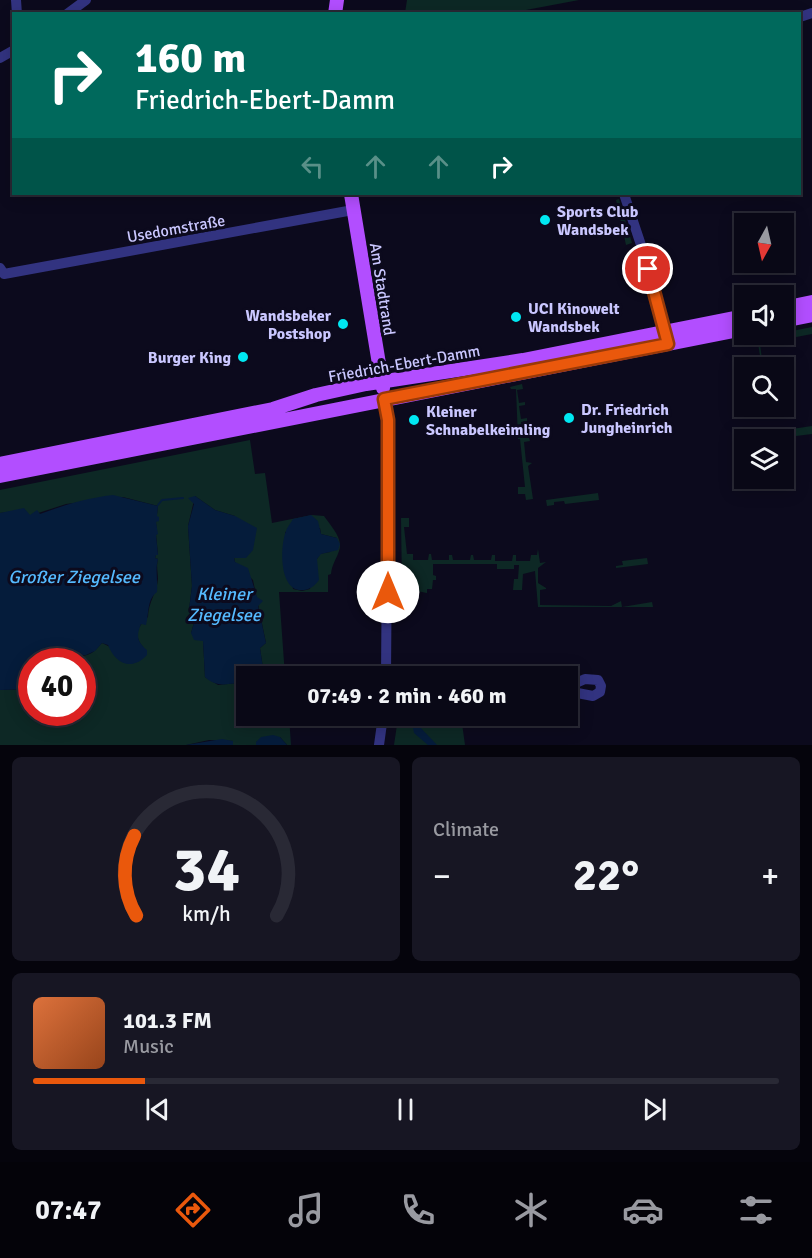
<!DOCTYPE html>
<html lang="en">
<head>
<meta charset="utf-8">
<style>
	body { margin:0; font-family:Signika,sans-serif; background:#171623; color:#f1f3f6; height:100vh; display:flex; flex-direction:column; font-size:22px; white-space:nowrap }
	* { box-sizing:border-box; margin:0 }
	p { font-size:20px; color:#999aa1 }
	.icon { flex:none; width:33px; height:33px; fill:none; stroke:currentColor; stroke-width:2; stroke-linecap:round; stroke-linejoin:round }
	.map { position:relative; height:745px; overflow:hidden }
	.sheet { display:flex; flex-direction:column; gap:12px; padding:12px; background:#05040c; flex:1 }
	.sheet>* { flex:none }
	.top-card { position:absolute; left:12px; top:12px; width:789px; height:183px; border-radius:0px; box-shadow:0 3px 15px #0003,0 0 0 2px #292935; background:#00695c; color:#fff; overflow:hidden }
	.needle { width:39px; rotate:188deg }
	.tools { position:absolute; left:734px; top:213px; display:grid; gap:12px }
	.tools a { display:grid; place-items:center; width:60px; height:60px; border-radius:0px; background:#090816; box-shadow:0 3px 15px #0003,0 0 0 2px #292935; font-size:30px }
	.speed { position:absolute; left:18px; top:648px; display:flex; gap:12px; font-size:30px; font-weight:700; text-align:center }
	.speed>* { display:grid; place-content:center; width:78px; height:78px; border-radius:50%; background:#090816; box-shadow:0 3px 15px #0003,0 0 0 2px #292935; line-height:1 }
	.speed .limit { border:9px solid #d22; background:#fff; color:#111 }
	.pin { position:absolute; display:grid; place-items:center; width:51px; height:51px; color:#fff; margin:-26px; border:3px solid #fff; border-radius:50%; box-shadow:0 2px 6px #0007 }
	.me { position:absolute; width:66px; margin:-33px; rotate:0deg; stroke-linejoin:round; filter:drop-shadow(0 0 4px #0008) }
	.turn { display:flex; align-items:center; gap:21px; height:126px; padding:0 24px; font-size:27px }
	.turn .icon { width:78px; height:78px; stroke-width:2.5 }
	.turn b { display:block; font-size:42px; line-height:51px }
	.lanes { display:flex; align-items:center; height:57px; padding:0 24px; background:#0003; justify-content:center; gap:30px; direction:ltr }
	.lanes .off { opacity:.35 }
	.big { font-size:45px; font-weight:700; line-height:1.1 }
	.sheet .tile { flex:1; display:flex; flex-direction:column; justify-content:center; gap:9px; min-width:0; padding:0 21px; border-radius:9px; background:#171623 }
	.sheet .dial { align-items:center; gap:0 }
	.dial svg { height:156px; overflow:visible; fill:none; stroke:#292935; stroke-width:7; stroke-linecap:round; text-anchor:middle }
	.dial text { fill:#f1f3f6; stroke:none }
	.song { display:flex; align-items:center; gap:18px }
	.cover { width:72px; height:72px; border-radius:9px; background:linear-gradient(135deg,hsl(20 70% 55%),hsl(20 70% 35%)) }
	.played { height:6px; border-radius:3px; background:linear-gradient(90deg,#ea580c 15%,#292935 15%) }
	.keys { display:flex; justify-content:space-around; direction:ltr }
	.heat { display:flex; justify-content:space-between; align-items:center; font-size:33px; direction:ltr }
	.sheet .tiles { flex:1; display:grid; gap:12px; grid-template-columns:1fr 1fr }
	.tile:last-child { grid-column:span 2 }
	.trip { position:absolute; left:236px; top:666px; width:342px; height:60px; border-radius:0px; background:#090816; box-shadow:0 3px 15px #0003,0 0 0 2px #292935; font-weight:700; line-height:60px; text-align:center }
	.tabs { display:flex; height:96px; justify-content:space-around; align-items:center; background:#040309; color:#999aa1 }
	.tabs .icon { width:42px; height:42px }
	.tabs .on { color:#ea580c }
	.tabs b { font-size:27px; color:#f1f3f6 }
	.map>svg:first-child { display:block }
</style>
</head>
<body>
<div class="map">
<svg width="812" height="745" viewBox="0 0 812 745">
	<rect width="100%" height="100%" fill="#0c0a1d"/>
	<path fill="#0d2825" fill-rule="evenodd" d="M407 0H579L510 13H405Z
		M619 199 632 243 626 245 616 200Z
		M812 327V334L760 344 763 367H762L757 338Z
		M522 384 523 389 517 390 519 403 525 402V405L519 406 521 419 527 418V421L521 422 523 438H529L530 441 524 442 526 462 532 463 528 466 533 499 526 500 525 494H518V487H525L520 439H518L516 389H511L510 387Z
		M812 426V434L772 439 771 432Z
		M250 440 255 474 265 473 272 523 312 515 324 516C330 525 344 539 339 551 336 560 332 564 331 574L328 575V592H279L285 676H261L264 675 260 648 266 643 253 580 235 562 234 557 235 516 215 510 195 496 188 526 192 586 189 610 194 623 191 633 203 640 205 677 218 685 246 682V716H289L291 745H287L280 737 256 742V745H233V741L209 740 186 745H0V690L30 689 32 712H82V662L63 660C71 655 78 658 87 655 94 653 97 648 102 643L110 647H143C133 635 138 626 148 617 148 603 157 592 158 579 158 572 156 567 158 559L155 558 156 555 158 554 156 535 157 534 156 522 158 506 123 497 66 504 29 516 17 511 0 513V490ZM320 528 321 534 337 538 330 552 320 554 317 559 310 589 302 591 293 589 285 532Z
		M598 493 599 500 565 504 564 501 554 502V505L547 506 546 500Z
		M401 518H409V527H404L407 554H413V560H428L429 554H431L432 560H449V555H452L453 560H470L471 555H473L474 560H491L492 555H495V561H512L513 555H516V561H530L531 555H537L538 549 540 563 546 562 538 568V583L546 588V589L540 590V605L611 606 621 601 622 607 652 602 653 607H538L535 571 523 574 522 590H513L514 579H518L519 565H514V569H497V564H433V575L436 576V580H433L432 589H427V593L402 588Z
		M647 558 648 564 616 568V566L623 565 622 561Z
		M419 716H461L465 745H394L398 718Z"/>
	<path fill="#051c3b" d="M113 495 158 506 157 516 159 517V521L156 522 158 534 156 535 158 555H156L155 558 158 559C155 570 158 581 157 592 147 599 149 614 146 625L141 624C136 636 137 642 147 650V655C131 672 115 663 108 645L102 643 95 651 86 655 70 656 63 661 32 662 31 691 30 689 0 690V513L24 508 30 515 37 510 40 514C64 505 87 498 113 495Z
		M195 496 215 510 235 516 257 528 253 550 246 558H234L235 562 248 568 257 597 263 601 258 606 266 643 260 648 264 675 246 676V682C230 683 217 689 205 677L203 641 194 640 191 633 194 623 189 610 192 586 188 526 194 504 188 498Z
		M311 515 318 521 321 534 337 538 340 544 338 550 321 554 317 559 319 580C314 587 308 591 299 590 279 587 280 546 286 531 287 527 291 523 293 519Z
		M419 726 437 745H428L414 733 413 728Z
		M273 735 280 737 287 745H256V742L261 737Z
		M222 739 233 741V745H186Z"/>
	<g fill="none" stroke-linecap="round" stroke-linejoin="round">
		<path stroke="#051c3b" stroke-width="2" d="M158 505 162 500 183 498"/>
		<path stroke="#323380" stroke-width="10" d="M16 0 17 14
			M67 14 86 0
			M800 17 812 13
			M0 58 14 50
			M624 194 642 248 666 337
			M0 268 4 274 353 210
			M384 399 388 420 386 676
			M567 687 585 679 598 680 601 686 600 692 593 696 567 691
			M379 745 383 716"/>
		<path stroke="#b24eff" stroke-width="14" d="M335 14 337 0
			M351 194 383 388
			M783 308 812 302
			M783 321 812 315
			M0 464 273 409 316 395 366 384 523 360 744 316
			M0 476 744 329"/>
	</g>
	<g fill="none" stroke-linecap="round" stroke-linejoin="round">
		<defs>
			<path id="route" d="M388 592V420L384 399 668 344 648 269"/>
		</defs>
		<use href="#route" stroke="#983908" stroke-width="15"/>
		<use href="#route" stroke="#ea580c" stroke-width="10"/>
	</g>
	<g fill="#00e8f2" stroke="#0c0a1d" stroke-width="2">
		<circle cx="545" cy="220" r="6"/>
		<circle cx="516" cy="317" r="6"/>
		<circle cx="343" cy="324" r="6"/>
		<circle cx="243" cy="357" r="6"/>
		<circle cx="569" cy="418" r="6"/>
		<circle cx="414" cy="420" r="6"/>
	</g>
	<g text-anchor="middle" stroke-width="6" stroke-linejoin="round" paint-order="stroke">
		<g font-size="16" font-weight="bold" fill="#cac7ff" stroke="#0c0a1d" text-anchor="start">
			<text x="557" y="217">Sports Club<tspan x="557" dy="18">Wandsbek</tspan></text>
			<text x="528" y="314">UCI Kinowelt<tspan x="528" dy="18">Wandsbek</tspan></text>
			<text x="331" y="321" text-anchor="end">Wandsbeker<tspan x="331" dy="18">Postshop</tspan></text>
			<text x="231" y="363" text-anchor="end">Burger King</text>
			<text x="581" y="415">Dr. Friedrich<tspan x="581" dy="18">Jungheinrich</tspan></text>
			<text x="426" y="417">Kleiner<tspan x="426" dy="18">Schnabelkeimling</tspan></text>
		</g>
		<g font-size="16" fill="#cac7ff" stroke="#0c0a1d">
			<text transform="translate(176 228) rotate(-10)" y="6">Usedomstraße</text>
			<text transform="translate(383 289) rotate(81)" y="6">Am Stadtrand</text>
			<text transform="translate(404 363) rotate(-10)" y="6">Friedrich-Ebert-Damm</text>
		</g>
		<g font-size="18" font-style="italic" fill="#55baff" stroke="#0c0a1d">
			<text x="74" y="583">Großer Ziegelsee</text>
			<text x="224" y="600">Kleiner<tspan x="224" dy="21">Ziegelsee</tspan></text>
		</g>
	</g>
</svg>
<div class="tools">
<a><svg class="needle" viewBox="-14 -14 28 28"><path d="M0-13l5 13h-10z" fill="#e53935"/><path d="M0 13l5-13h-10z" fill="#999aa1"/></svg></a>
<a><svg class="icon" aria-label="sound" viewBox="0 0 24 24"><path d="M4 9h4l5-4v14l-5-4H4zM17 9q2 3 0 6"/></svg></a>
<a><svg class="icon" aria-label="search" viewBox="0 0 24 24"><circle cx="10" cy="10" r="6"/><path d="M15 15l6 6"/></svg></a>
<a><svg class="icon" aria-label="layers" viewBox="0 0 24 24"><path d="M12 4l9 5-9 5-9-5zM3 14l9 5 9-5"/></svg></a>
</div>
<div class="speed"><div class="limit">40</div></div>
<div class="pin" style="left:648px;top:269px;background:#d93025"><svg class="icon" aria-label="arrive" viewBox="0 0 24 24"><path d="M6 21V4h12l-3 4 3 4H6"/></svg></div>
<svg class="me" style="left:388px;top:592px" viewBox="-20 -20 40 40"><circle r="19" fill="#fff"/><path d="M0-13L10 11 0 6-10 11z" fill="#ea580c"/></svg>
<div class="trip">07:49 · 2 min · 460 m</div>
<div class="top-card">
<div class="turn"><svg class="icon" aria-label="right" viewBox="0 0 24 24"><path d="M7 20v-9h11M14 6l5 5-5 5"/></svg><div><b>160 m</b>Friedrich-Ebert-Damm</div></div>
<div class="lanes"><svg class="icon off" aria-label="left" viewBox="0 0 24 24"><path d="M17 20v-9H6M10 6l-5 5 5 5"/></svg><svg class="icon off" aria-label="ahead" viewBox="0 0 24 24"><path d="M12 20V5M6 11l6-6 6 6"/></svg><svg class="icon off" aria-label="ahead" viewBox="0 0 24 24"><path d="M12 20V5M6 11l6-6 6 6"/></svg><svg class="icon" aria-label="right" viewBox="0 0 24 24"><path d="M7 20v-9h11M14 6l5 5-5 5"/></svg></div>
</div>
</div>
<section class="sheet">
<div class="tiles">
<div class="tile dial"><svg viewBox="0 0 100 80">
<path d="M14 69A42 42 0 1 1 86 69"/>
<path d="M14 69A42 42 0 0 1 13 28" stroke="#ea580c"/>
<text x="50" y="56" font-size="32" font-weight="700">34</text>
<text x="50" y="72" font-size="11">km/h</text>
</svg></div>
<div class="tile"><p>Climate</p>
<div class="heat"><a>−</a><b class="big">22°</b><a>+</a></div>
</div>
<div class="tile">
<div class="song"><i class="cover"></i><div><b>101.3 FM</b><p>Music</p></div></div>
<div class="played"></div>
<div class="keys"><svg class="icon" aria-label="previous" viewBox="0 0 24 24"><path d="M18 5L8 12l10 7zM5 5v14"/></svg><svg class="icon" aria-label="pause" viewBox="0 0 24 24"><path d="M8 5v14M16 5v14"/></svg><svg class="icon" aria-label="next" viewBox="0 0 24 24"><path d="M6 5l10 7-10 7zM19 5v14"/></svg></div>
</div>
</div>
</section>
<nav class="tabs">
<b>07:47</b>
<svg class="icon on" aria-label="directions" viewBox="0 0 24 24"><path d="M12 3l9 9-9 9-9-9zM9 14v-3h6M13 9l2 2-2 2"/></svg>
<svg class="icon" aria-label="music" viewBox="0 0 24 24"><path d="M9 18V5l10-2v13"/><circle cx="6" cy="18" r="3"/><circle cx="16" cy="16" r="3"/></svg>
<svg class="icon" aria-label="phone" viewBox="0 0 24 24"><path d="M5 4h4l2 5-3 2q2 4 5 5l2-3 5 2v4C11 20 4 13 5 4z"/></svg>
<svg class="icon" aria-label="climate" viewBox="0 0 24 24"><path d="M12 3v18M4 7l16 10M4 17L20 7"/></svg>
<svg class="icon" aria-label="car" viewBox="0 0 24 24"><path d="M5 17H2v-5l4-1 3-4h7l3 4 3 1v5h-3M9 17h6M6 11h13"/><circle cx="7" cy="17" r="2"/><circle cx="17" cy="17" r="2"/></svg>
<svg class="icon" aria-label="filters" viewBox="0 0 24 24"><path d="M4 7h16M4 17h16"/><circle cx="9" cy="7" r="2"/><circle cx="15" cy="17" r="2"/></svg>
</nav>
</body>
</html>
